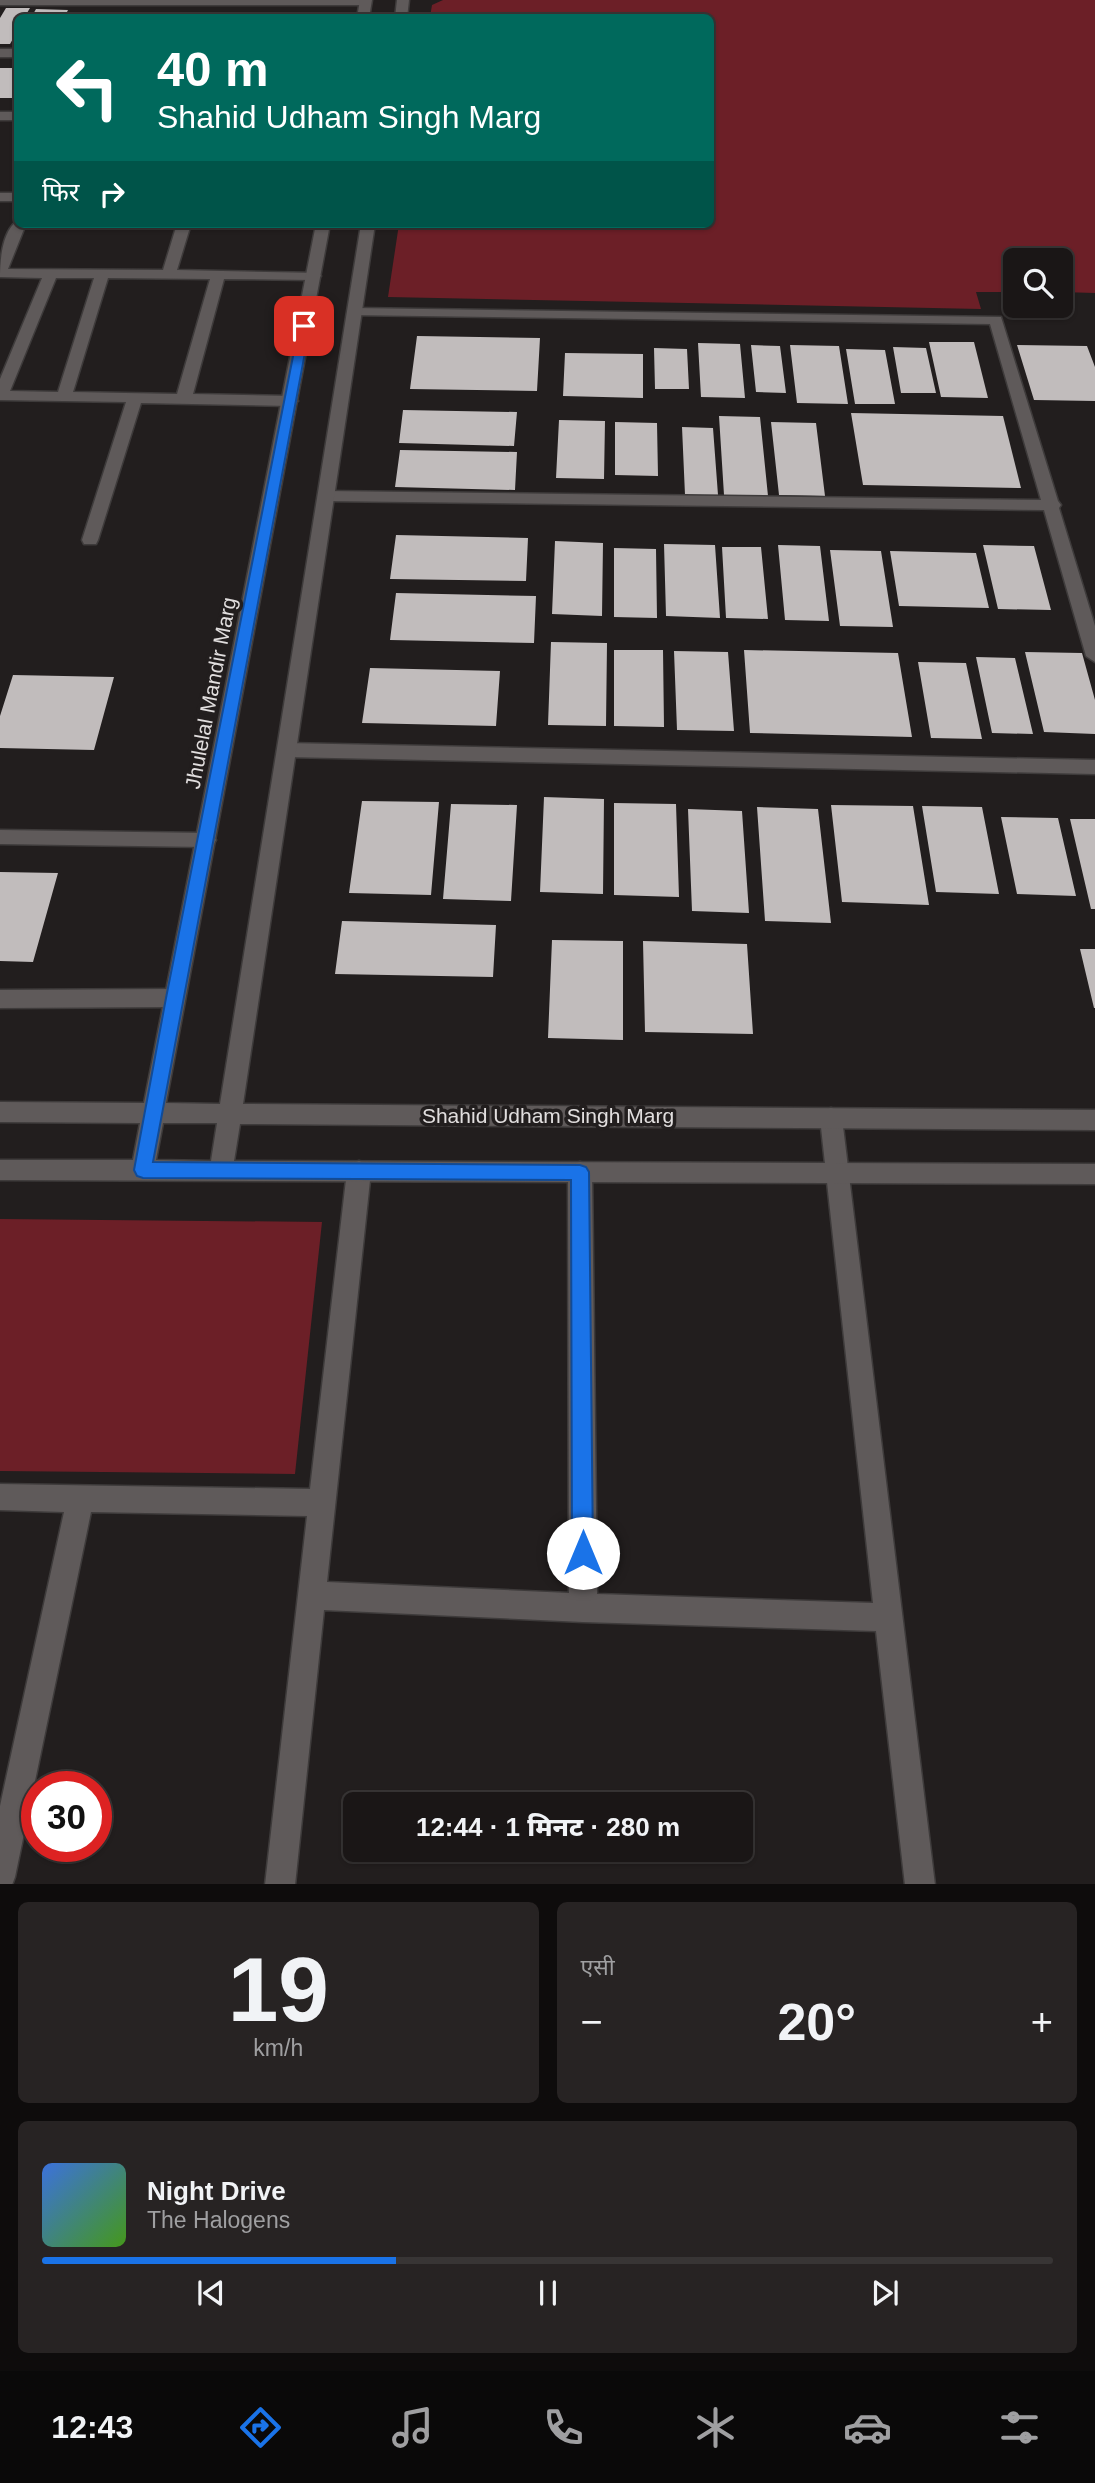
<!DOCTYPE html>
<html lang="hi">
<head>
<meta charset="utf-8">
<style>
	body { margin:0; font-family:Arial,"Noto Sans Devanagari",sans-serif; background:#272323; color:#f1f3f6; height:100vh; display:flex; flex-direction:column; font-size:26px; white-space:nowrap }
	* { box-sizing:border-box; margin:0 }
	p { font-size:23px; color:#9f9fa1 }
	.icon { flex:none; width:38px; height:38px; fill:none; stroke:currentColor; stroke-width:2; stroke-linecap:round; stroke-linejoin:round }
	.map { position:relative; height:1884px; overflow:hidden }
	.panel { display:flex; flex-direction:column; gap:18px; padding:18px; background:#0e0c0c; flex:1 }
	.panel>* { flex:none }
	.guide { position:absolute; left:14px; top:14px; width:700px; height:214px; border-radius:10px; box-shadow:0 2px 5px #0004,0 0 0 2px #383535; background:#00695c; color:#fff; overflow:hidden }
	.buttons { position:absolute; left:1003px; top:248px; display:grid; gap:14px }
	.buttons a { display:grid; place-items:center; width:70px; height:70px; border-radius:10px; background:#1a1616; box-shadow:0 2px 5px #0004,0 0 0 2px #383535; font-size:35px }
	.speed { position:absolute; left:21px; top:1771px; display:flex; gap:14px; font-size:35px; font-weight:700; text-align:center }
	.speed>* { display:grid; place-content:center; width:91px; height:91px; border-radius:50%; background:#1a1616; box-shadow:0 2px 5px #0004,0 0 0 2px #383535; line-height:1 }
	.speed .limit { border:10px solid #d22; background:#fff; color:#111 }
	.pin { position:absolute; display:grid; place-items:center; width:60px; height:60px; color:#fff; margin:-30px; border-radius:14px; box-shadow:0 4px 10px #0006 }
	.me { position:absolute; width:77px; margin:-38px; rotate:0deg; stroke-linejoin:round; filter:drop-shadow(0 0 5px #0008) }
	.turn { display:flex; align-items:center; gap:24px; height:147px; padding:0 28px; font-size:32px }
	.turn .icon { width:91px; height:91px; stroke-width:2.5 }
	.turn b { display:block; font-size:49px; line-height:60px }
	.then { display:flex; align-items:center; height:66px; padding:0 28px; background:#0003; gap:14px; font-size:26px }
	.big { font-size:52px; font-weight:800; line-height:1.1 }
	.panel .widget { flex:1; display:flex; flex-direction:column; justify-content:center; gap:10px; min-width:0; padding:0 24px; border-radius:10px; background:#272323 }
	.panel .dial { align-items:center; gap:0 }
	.dial b { font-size:91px; line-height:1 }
	.song { display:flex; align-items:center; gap:21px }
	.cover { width:84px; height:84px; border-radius:10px; background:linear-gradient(135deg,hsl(220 70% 55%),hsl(100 70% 35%)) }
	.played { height:7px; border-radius:4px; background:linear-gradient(90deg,#1a73e8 35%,#383535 35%) }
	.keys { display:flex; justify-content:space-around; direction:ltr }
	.heat { display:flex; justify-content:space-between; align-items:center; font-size:38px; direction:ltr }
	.panel .tiles { flex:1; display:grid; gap:18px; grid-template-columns:1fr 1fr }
	.widget:last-child { grid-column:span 2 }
	.trip { position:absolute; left:343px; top:1792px; width:410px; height:70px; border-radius:10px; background:#1a1616; box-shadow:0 2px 5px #0004,0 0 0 2px #383535; font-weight:800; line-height:70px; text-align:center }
	.tabs { display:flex; height:112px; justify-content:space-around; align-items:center; background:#0a0909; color:#9f9fa1 }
	.tabs .icon { width:49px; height:49px }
	.tabs .on { color:#1a73e8 }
	.tabs b { font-size:32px; color:#f1f3f6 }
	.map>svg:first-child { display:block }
</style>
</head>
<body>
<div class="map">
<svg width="1095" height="1885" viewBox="0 0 1095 1885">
	<rect width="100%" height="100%" fill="#221e1e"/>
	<path fill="#6c1f27" d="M443 0H1095V293L1061 292 1060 261H1015V292H976L981 309 388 297 399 224H710V18L430 17 432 5Z
		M0 1219 322 1222 295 1474 0 1471Z"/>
	<path fill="#c1bcbc" d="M6 8H30L24 18H18V30L10 44H0V18Z
		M36 9 68 10 64 18H31Z
		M73 13 107 14 105 18H71Z
		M113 13 143 14 142 18H111Z
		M182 13 210 14 209 18H181Z
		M0 68H18V98H0Z
		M417 336 540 338 537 391 410 389Z
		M929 342H974L988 398 941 397Z
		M698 343 740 344 745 398 701 397Z
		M751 345 780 346 786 393 756 392Z
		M790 345 839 346 848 404 797 403Z
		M1017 345 1087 346 1095 367V401L1034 400Z
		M893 347 926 348 936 393H901Z
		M654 348 687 349 689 389H655Z
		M846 349 885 350 895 404H855Z
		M565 353 643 354V398L563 396Z
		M403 410 517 412 514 446 399 443Z
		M851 413 1003 416 1021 488 863 485Z
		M719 416 760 417 768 496 724 495Z
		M559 420 605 421 604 479 556 478Z
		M615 422 657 423 658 476 615 475Z
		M771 422 816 423 825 496 779 495Z
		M682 427 713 428 718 495H685Z
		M400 450 517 452 515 490 395 487Z
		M396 535 528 538 526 581 390 579Z
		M555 541 603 543 602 616 552 614Z
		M664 544 715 545 720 618 666 616Z
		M778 545 820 546 829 621 785 620Z
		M983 545 1034 546 1051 610 998 609Z
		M722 547H761L768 619 726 618Z
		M614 548 656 549 657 618 614 617Z
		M830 550 881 551 893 627 840 626Z
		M890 551 976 553 989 608 899 606Z
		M396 593 536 596 534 643 390 640Z
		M551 642 607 643 606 726 548 725Z
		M614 650H663L664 727 614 726Z
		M744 650 898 653 912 737 750 733Z
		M674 651 728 652 734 731 677 730Z
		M1025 652 1082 653 1095 700V734L1044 732Z
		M976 657 1015 658 1033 734 992 733Z
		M918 662 966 663 982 739 931 738Z
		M370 668 500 671 496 726 362 723Z
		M13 675 114 677 94 750 0 748V716Z
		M544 797 604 799 603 894 540 892Z
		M362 801 439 802 431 895 349 893Z
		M614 803 676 804 679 897 614 895Z
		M451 804 517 805 511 901 443 899Z
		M831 805 913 806 929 905 842 902Z
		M922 806 982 807 999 894 936 892Z
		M757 807 818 809 831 923 765 921Z
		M688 809 742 811 749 913 692 911Z
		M1001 817 1058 818 1076 896 1017 894Z
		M1070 819H1095V909H1091Z
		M0 872 58 873 33 962 0 961Z
		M342 921 496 925 493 977 335 974Z
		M552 940 623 941V1040L548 1038Z
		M643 941 747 944 753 1034 645 1032Z
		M1080 949H1095V1008H1094Z"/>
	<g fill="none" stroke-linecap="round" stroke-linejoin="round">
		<defs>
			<path id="minor" d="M0 0H369L371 2 365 5H0Z
				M0 49H18V57H0Z
				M0 112H18V120H0Z
				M0 193H18V201H0Z
				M18 220V224H26L8 269 163 270 177 224H191L177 270 319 273 321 276 314 280 224 279 193 394 290 396 298 401 290 406 141 403 98 540 96 544H84L82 540 126 402 0 400V379L42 278 0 277C0 260 2 231 18 220ZM56 278H94L58 392 10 391ZM108 278 210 279 177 394 73 392Z
				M355 308 1001 317 1058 501 1061 505 1059 508 1095 626V662L1086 656 1044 510 326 501 318 496 326 491 1041 500 990 324 350 315 348 312 350 309Z
				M287 743 1095 760V774L287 757 280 755 278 750 280 745Z
				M0 830 206 833 213 835 216 840 213 845 206 847 0 844Z
				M174 989 182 992 185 998 182 1004 174 1007 0 1008V990Z
				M831 1108 839 1111 842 1118 935 1885H905L876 1631 583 1622 324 1610 295 1885H265L307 1516 91 1512 15 1877 12 1885H0V1806L64 1512 0 1510V1484L310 1489 347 1171 351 1164 359 1161 367 1164 371 1171 327 1582 569 1593 568 1172 572 1165 580 1162 588 1165 592 1172 597 1594 873 1603 820 1118 823 1111Z"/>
			<path id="tertiary" d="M360 0H372L369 18H357Z
				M397 0H409L407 18H395Z
				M316 224H330L166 1103 220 1104 361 224H375L243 1104 1095 1110V1130L240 1124 234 1161 1095 1164V1184L0 1180V1160H133L140 1123 0 1122V1102L144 1103ZM163 1123H217L211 1161 156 1160Z"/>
		</defs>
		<use href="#minor" stroke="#3e3b3b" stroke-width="3"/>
		<use href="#tertiary" stroke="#3e3b3b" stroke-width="3"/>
		<use href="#minor" fill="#5f5a5a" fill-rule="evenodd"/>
		<use href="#tertiary" fill="#5f5a5a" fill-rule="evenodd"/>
	</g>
	<path fill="#1a73e8" stroke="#114b97" stroke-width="2" d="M304 323 310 326 153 1162 580 1165 586 1167 589 1172 593 1553 590 1561 583 1564 575 1561 572 1553 571 1180 143 1178 137 1176 134 1170 166 998 299 326Z"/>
	<g text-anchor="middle" stroke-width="7" stroke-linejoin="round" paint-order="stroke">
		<g font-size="21" fill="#e1dede" stroke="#221e1e">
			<text transform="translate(211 693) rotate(-79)" y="7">Jhulelal Mandir Marg</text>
			<text x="548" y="1123">Shahid Udham Singh Marg</text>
		</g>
	</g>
</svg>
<div class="buttons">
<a><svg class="icon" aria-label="search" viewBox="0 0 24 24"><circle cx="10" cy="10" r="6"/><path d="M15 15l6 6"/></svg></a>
</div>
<div class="speed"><div class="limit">30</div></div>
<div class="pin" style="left:304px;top:326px;background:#d93025"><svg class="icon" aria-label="arrive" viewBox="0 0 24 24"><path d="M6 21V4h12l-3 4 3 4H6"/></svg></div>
<svg class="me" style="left:583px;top:1553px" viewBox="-20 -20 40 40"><circle r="19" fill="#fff"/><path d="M0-13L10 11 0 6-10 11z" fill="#1a73e8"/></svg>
<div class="trip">12:44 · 1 मिनट · 280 m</div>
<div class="guide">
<div class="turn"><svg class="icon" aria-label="left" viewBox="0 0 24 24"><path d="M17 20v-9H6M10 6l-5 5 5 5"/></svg><div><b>40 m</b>Shahid Udham Singh Marg</div></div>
<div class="then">फिर<svg class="icon" aria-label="right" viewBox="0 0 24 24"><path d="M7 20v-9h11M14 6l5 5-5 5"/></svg></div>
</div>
</div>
<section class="panel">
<div class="tiles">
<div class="widget dial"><b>19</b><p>km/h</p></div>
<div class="widget"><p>एसी</p>
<div class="heat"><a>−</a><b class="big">20°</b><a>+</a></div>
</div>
<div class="widget">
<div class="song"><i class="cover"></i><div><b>Night Drive</b><p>The Halogens</p></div></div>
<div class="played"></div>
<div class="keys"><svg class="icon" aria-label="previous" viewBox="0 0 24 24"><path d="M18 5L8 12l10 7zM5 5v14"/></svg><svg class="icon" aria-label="pause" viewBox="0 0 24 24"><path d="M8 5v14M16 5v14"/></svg><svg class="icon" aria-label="next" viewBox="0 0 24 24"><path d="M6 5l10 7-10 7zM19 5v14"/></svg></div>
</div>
</div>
</section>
<nav class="tabs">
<b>12:43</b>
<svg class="icon on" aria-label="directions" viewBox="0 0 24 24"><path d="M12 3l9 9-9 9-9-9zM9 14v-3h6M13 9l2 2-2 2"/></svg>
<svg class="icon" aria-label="music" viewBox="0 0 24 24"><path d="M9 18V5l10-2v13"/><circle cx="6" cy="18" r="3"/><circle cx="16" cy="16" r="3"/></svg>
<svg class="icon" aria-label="phone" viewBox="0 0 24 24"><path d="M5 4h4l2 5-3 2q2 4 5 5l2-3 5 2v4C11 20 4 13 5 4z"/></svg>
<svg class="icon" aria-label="climate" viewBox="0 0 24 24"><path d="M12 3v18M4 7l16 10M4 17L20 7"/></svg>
<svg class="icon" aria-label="car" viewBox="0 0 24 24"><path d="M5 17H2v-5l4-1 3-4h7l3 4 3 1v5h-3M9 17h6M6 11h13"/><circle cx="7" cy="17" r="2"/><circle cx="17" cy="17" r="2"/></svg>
<svg class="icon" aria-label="filters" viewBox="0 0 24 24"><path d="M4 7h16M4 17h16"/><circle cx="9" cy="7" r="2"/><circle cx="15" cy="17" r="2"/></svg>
</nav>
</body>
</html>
